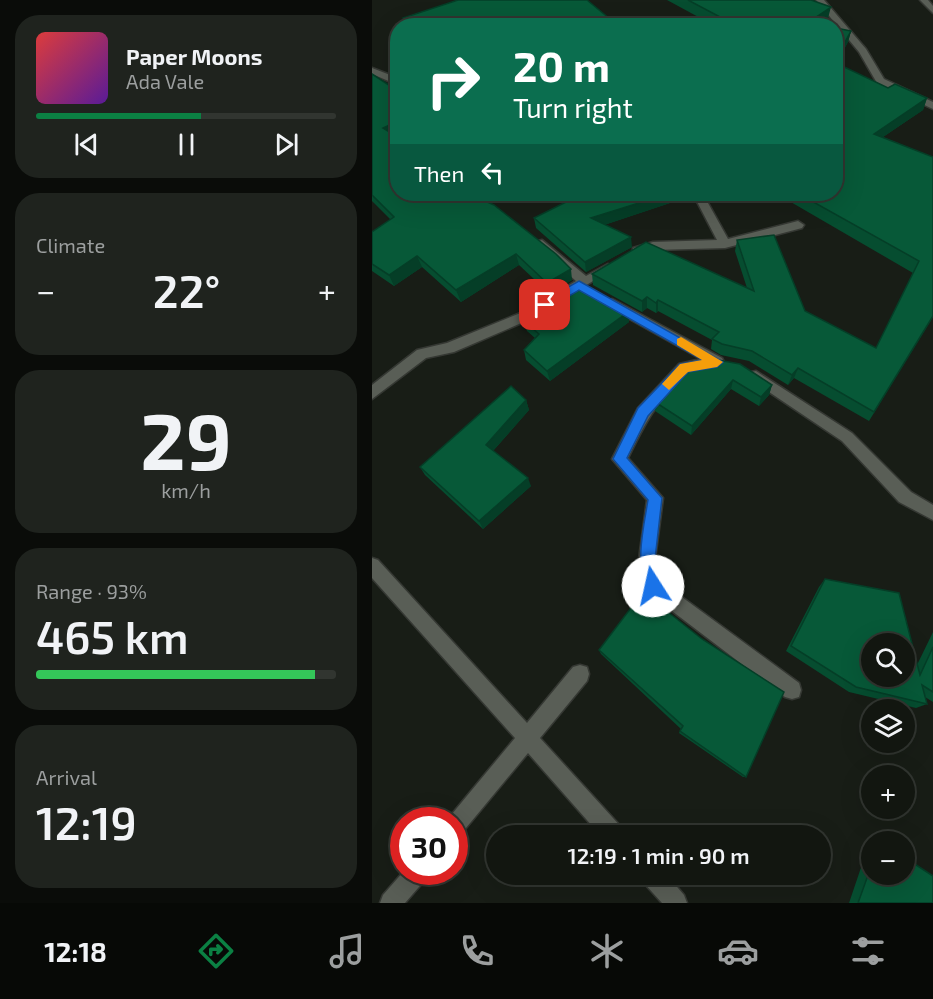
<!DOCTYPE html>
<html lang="en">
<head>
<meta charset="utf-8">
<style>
	body { margin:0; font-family:"Exo 2",sans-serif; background:#1f231e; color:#f1f3f6; height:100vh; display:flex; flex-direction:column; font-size:22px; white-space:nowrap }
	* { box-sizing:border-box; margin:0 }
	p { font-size:20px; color:#9c9f9f }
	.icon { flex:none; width:33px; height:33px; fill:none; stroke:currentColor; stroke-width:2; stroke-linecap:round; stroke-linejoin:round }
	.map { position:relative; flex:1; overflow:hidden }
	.panel { display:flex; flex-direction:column; gap:15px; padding:15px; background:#0a0c09; width:372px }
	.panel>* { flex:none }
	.hud { position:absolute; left:18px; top:18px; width:453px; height:183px; border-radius:24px; box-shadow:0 6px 24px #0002,0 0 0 2px #313530; background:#0b6e4f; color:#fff; overflow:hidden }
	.buttons { position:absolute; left:489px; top:633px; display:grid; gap:12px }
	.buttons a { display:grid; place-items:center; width:54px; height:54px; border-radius:50%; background:#121610; box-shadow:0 6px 24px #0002,0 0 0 2px #313530; font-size:30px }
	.speed { position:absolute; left:18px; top:807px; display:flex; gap:12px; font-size:30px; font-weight:700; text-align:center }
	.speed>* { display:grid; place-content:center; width:78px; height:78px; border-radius:50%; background:#121610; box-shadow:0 6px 24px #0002,0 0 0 2px #313530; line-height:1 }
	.speed .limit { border:9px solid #d22; background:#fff; color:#111 }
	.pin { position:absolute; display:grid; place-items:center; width:51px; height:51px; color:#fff; margin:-26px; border-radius:12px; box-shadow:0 3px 9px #0006 }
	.me { position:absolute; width:66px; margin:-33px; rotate:350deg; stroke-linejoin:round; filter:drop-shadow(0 0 4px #0008) }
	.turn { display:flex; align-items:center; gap:21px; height:126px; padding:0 24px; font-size:27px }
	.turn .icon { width:78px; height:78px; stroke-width:2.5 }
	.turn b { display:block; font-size:42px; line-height:51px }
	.then { display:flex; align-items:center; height:57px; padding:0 24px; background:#0003; gap:12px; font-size:22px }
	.big { font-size:45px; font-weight:600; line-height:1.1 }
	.panel .widget { flex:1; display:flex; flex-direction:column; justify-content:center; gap:9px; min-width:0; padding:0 21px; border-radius:24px; background:#1f231e }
	.panel .dial { align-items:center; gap:0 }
	.dial b { font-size:78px; line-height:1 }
	.song { display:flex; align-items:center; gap:18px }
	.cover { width:72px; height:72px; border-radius:9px; background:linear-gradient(135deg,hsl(0 70% 55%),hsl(270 70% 35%)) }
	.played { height:6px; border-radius:3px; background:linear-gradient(90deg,#0b8043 55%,#313530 55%) }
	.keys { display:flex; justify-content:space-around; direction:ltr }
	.heat { display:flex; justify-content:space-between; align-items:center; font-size:33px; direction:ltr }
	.charge { height:9px; border-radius:4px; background:linear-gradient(90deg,#34c759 93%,#313530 0) }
	.trip { position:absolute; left:114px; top:825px; width:345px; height:60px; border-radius:30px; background:#121610; box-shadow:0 6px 24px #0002,0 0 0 2px #313530; font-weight:600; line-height:60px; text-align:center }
	.dock { display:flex; height:96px; justify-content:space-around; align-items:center; background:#070906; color:#9c9f9f }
	.dock .icon { width:42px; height:42px }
	.dock .current { color:#0b8043 }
	.dock b { font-size:27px; color:#f1f3f6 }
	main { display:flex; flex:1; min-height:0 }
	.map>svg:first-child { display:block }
</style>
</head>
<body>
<main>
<section class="panel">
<div class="widget">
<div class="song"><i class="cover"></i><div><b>Paper Moons</b><p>Ada Vale</p></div></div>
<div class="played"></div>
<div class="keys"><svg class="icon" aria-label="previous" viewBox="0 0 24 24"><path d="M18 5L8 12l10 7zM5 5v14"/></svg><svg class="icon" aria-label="pause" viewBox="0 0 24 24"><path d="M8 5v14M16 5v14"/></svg><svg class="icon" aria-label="next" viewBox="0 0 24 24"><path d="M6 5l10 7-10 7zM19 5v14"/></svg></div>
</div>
<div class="widget"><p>Climate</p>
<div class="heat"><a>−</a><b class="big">22°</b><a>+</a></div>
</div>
<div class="widget dial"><b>29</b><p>km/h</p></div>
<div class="widget"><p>Range · 93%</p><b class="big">465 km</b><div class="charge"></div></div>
<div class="widget"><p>Arrival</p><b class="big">12:19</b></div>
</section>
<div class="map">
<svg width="561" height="903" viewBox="0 0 561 903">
	<rect width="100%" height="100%" fill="#181d16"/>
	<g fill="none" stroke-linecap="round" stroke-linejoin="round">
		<defs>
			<path id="lane" d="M548 0H556L561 6V13Z"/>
			<path id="street" d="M444 0H452L494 49 512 79 561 102V109L505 83 487 52Z
				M329 23 333 25 324 26Z
				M0 68 26 78V85L0 74Z
				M321 194H331L356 239 426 221 432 225 430 228 353 248 282 250 265 255 261 254V248L281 242 345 240Z
				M170 240 214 276 236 264 242 268 161 318 82 352 54 358 0 399V385L45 350 75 343 151 312 204 281 166 247V241Z
				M240 299 350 358 352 362C345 373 324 366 314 375 286 398 272 425 256 458L291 498 283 559 288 581 427 683 429 690 427 697 420 699 413 697 275 592 267 559 275 500 240 459 266 408 307 364 329 359 236 307V301Z
				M384 371 480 433 539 492 561 505V520L527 502 470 441 379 380 377 376 379 372Z
				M0 558 6 560 155 723 201 667 208 665 215 667 217 674 215 681 168 738 251 829 254 836H229L156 753 89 834 82 837V820H75L143 738 0 578Z
				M32 871 56 872 53 880 33 903H8L11 895Z
				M268 874H294L312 895 315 903H290L271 882Z"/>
		</defs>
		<use href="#lane" stroke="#353833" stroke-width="3"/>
		<use href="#street" stroke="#353833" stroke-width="3"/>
		<use href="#lane" fill="#595e56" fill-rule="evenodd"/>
		<use href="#street" fill="#595e56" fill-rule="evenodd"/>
	</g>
	<path fill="#064d30" d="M295 0H439L456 18 448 24 453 26H343Z
		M31 18 244 26H33Z
		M464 28 479 31 476 42 464 63 516 88 555 98 551 110 511 137 561 157V317L497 421 422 378 416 385 377 361 349 355 339 349 340 340 286 311 284 313 275 308 270 312 221 285 220 274 375 288 363 251 365 240 433 311 504 348 541 273 405 194H464Z
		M0 74 26 91V135L24 136 26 194 200 280 178 294 147 265 89 302 50 267 22 286 0 271V232L19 220 0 201Z
		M210 194H298V203L232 225 260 247 214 272 164 228 162 218Z
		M256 312 257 322 178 381 154 360 152 350 163 338 155 331 152 321Z
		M318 365 400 385 397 395 387 406 359 389 319 435 283 411V402Z
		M154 400 157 410 121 451 159 486 111 529 53 475 48 467Z
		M453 579 545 665 561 632V702L553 697 555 704 544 708 477 692 414 651 447 587Z
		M330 639 374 777H371L307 733 309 729 229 654 227 650Z
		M499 838 508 840 510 842H500V874L561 903H477Z"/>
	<path fill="#053e27" d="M459 7 456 18 446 26 437 22Z
		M479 31 476 42 464 65V58Z
		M555 98 551 110 499 145 502 134Z
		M26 121V135L16 139 11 128Z
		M26 140V154L18 144Z
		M296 194H298V203L220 229 219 218Z
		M259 237 260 247 214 272 213 262Z
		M144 254 147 265 89 302 84 290Z
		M45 256 50 267 22 286 17 275Z
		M199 269 200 280 178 294 175 283Z
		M275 297V308L270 312V301Z
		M286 300V311L284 313V303Z
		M256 312 257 322 178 381 175 371Z
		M426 368 422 378 416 385 420 375Z
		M361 380 359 389 319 435 320 426Z
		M400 385 397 395 387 406 389 397Z
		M154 400 157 410 118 454 114 445Z
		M156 478 159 486 111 529 107 521Z"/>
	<path fill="#075938" stroke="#053e27" stroke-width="1.5" fill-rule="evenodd" d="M86 0H215L244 24 240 26H40L31 18Z
		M316 0H439L459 7 437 22 453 26H365Z
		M464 28 479 31 464 58Z
		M464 63 516 88 523 84 555 98 502 134 561 157V316L502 412 426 368 420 375 380 351 350 344 340 339 347 332 286 300 284 303 275 297 270 301 220 274 274 242 382 291 365 240 402 235 433 311 504 348 547 261 427 194H464Z
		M0 74 26 91V121L11 128 26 137V140L18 144 26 151V194H98L122 205 184 254 199 269 175 283 144 254 84 290 45 256 17 275 0 264V232L22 217 0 195Z
		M210 194H296L219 218 259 237 213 262 162 218Z
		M206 283 256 312 175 371 152 350 167 334 152 321Z
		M346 360 368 364 400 385 389 397 361 380 320 426 283 402 318 365Z
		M139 386 154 400 114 445 156 478 107 521 48 467Z
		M453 579 527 593 548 675 561 647V692L550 685 555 704 484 687 419 646ZM500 644H532V676H500Z
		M271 592 330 639 412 692 374 777 308 731 311 726 227 650Z
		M532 857 561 876V903H486L500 864V874H532Z"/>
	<path fill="#1a73e8" stroke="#114b97" stroke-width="1.5" d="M207 281 351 362 345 367 316 372 276 416 255 458 290 498 283 559 288 586 286 592 281 594 275 592C263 562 271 530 276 500L241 459 266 408 308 364 331 360 207 290 177 308H169V302Z"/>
	<path fill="#f59e0b" d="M309 337 351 362 345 367 316 372 297 390 290 384 308 364 330 360 305 345V339Z"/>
</svg>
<div class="buttons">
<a><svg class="icon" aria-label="search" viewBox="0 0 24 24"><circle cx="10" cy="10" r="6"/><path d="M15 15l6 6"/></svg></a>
<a><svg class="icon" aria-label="layers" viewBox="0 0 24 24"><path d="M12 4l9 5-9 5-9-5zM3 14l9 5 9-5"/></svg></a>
<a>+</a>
<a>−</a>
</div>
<div class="speed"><div class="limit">30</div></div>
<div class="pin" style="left:173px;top:305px;background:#d93025"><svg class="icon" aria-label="arrive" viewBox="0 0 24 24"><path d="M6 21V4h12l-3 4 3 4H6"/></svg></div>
<svg class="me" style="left:281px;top:586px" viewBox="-20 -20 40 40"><circle r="19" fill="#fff"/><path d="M0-13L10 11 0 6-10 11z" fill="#1a73e8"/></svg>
<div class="trip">12:19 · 1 min · 90 m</div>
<div class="hud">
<div class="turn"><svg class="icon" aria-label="right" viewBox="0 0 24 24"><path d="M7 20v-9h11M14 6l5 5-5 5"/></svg><div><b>20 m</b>Turn right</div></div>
<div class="then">Then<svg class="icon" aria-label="left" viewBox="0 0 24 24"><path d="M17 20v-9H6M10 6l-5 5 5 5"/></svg></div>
</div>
</div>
</main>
<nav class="dock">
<b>12:18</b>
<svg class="icon current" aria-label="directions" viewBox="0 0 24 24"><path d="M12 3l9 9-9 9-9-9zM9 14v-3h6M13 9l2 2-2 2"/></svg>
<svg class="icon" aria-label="music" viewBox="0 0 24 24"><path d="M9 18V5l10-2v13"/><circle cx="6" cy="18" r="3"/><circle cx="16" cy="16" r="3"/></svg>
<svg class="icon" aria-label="phone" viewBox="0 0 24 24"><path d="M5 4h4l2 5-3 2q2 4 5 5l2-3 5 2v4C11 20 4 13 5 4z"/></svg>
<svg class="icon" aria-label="climate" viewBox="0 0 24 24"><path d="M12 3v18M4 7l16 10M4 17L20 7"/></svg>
<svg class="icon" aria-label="car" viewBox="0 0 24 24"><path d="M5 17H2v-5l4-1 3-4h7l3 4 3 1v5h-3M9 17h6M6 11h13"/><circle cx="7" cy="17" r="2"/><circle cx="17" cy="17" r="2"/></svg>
<svg class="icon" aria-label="filters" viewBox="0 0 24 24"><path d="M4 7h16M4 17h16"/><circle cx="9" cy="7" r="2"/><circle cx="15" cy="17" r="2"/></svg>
</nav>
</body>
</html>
